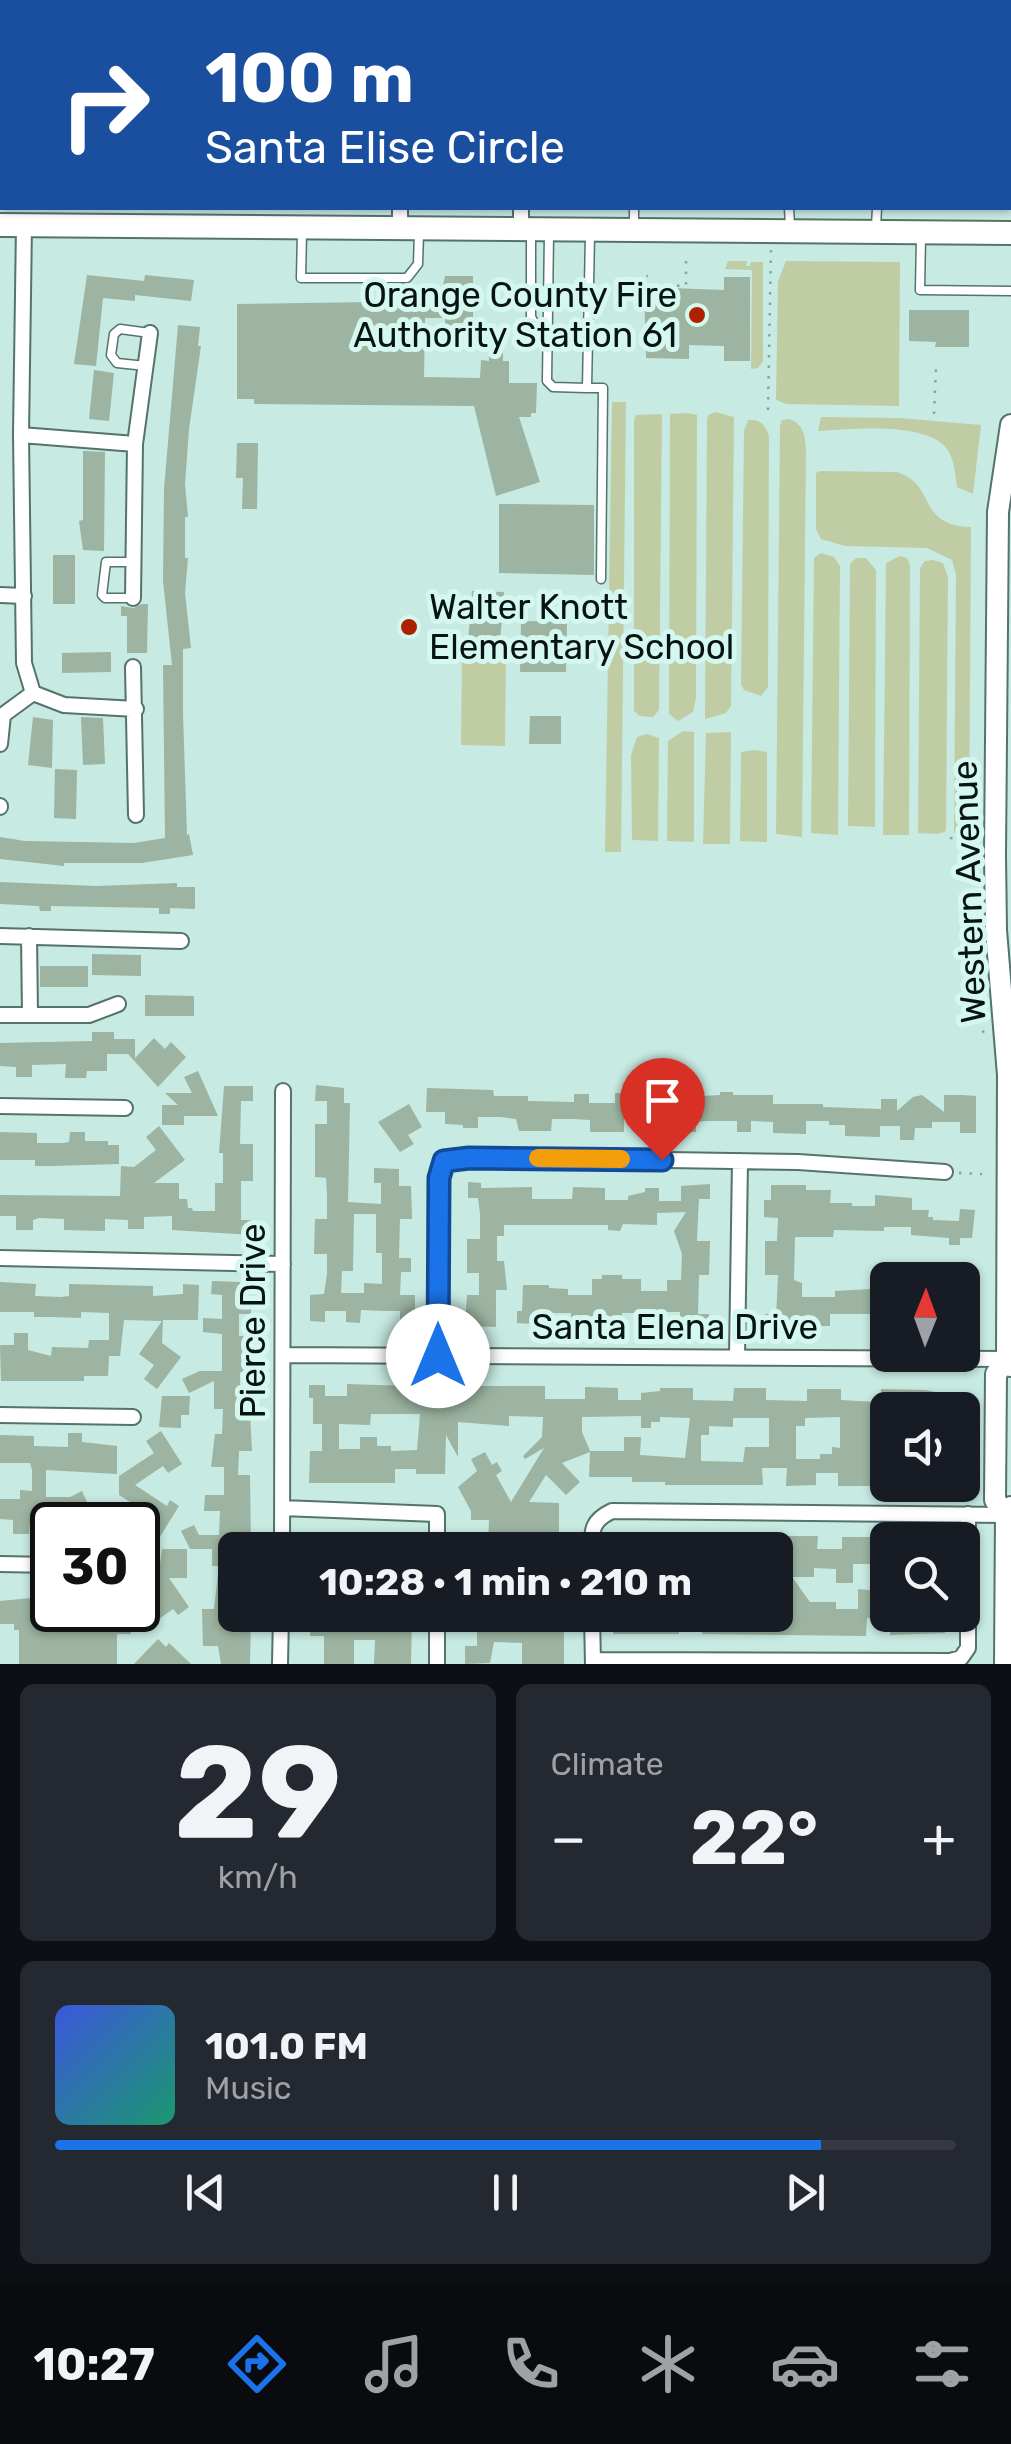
<!DOCTYPE html>
<html lang="en">
<head>
<meta charset="utf-8">
<style>
	body { margin:0; font-family:Rubik,sans-serif; background:#242831; color:#f1f3f6; height:100vh; display:flex; flex-direction:column; font-size:38px; white-space:nowrap }
	* { box-sizing:border-box; margin:0 }
	p { font-size:32px; color:#9ea1a6 }
	.icon { flex:none; width:55px; height:55px; fill:none; stroke:currentColor; stroke-width:2; stroke-linecap:round; stroke-linejoin:round }
	.map { position:relative; height:1664px; overflow:hidden }
	.details { display:flex; flex-direction:column; gap:20px; padding:20px; background:#0d0f14; flex:1 }
	.details>* { flex:none }
	.top-card { position:absolute; left:0px; top:0px; width:1012px; height:210px; box-shadow:0 2px 8px #0004; background:#1a4fa0; color:#fff; overflow:hidden }
	.needle { width:65px; rotate:1deg }
	.fabs { position:absolute; left:870px; top:1262px; display:grid; gap:20px }
	.fabs a { display:grid; place-items:center; width:110px; height:110px; border-radius:15px; background:#171b24; box-shadow:0 2px 8px #0004; font-size:50px }
	.speed { position:absolute; left:30px; top:1502px; display:flex; gap:20px; font-size:50px; font-weight:700; text-align:center }
	.speed>* { display:grid; place-content:center; width:130px; height:130px; border-radius:50%; background:#171b24; box-shadow:0 2px 8px #0004; line-height:1 }
	.speed .limit { border:5px solid #111; border-radius:15px; background:#fff; color:#111 }
	.pin { position:absolute; display:grid; place-items:center; width:85px; height:85px; color:#fff; margin:-102px -42px; border-radius:50% 50% 50% 0; rotate:-45deg; box-shadow:0 0 10px #0007 }
	.pin .icon { rotate:45deg }
	.me { position:absolute; width:110px; margin:-55px; rotate:0deg; stroke-linejoin:round; filter:drop-shadow(0 0 8px #0008) }
	.turn { display:flex; align-items:center; gap:35px; height:210px; padding:0 40px; font-size:45px }
	.turn .icon { width:130px; height:130px; stroke-width:2.5 }
	.turn b { display:block; font-size:70px; line-height:85px }
	.big { font-size:75px; font-weight:700; line-height:1.1 }
	.details .tile { flex:1; display:flex; flex-direction:column; justify-content:center; gap:15px; min-width:0; padding:0 35px; border-radius:15px; background:#242831 }
	.details .dial { align-items:center; gap:0 }
	.dial b { font-size:130px; line-height:1 }
	.song { display:flex; align-items:center; gap:30px }
	.cover { width:120px; height:120px; border-radius:15px; background:linear-gradient(135deg,hsl(230 70% 55%),hsl(160 70% 35%)) }
	.played { height:10px; border-radius:5px; background:linear-gradient(90deg,#1a73e8 85%,#363941 85%) }
	.keys { display:flex; justify-content:space-around; direction:ltr }
	.heat { display:flex; justify-content:space-between; align-items:center; font-size:55px; direction:ltr }
	.details .tiles { flex:1; display:grid; gap:20px; grid-template-columns:1fr 1fr }
	.tile:last-child { grid-column:span 2 }
	.trip { position:absolute; left:218px; top:1532px; width:575px; height:100px; border-radius:15px; background:#171b24; box-shadow:0 2px 8px #0004; font-weight:700; line-height:100px; text-align:center }
	.dock { display:flex; height:160px; justify-content:space-around; align-items:center; background:#090b0e; color:#9ea1a6 }
	.dock .icon { width:70px; height:70px }
	.dock .on { color:#1a73e8 }
	.dock b { font-size:45px; color:#f1f3f6 }
	.map>svg:first-child { display:block }
</style>
</head>
<body>
<div class="map">
<svg width="1011" height="1664" viewBox="0 0 1011 1664">
	<rect width="100%" height="100%" fill="#c7eae2"/>
	<path fill="#c0cda4" d="M728 261H747L746 266H750L751 262H763V361L758 368 751 369 752 270 725 269Z
		M786 261 900 262 899 406 787 404 776 400 778 281Z
		M612 402H626L621 852H605Z
		M715 412 734 417 731 706 726 713 705 719 707 422 708 415Z
		M687 413 697 415 696 698 693 712 678 721 669 714 670 414Z
		M662 414 659 710 653 717 640 716 634 711V420L636 415Z
		M821 417 899 418 981 425 973 494 957 487C955 474 955 461 947 449 927 421 850 429 818 431Z
		M789 419C803 424 805 434 806 449L802 837 776 834 780 426 782 420Z
		M748 420C761 419 764 424 769 436L768 687 761 696 744 690 741 684 744 431Z
		M820 471 896 472C937 483 916 526 971 527L969 838H959L954 832 956 574 952 560 927 548 845 546 821 539 816 529V473Z
		M821 553 834 557 840 566 838 835 811 833 814 558Z
		M900 556 907 558 910 565 909 835H883L886 563Z
		M856 558H866L876 570 875 827 848 826 850 564Z
		M933 560 943 563 948 577 946 831 938 834 918 833 920 568 925 561Z
		M462 655 506 656 505 746 461 745Z
		M683 731 694 732V842L667 841 668 741Z
		M731 732 730 844H703L706 733Z
		M647 734 659 738 658 841 632 840 631 755 637 737Z
		M755 750 767 752V842L740 841 741 752Z"/>
	<path fill="#9cb4a1" fill-rule="evenodd" d="M87 275 144 281 145 275 194 280 191 301 135 295V301L103 298 96 366 74 364Z
		M445 276H473V337H445V318H425L424 377 480 378 481 360 489 361V353H503V361H509V383H537L536 413H531V417H519L540 482 496 496 474 406 254 404V399H237V304L440 301Z
		M724 277H750V361H724V346L689 345V359L646 358 644 287 724 290Z
		M909 310H969V347H935L936 342 909 341Z
		M178 325 200 327 198 346H201L189 429 185 484 188 517H185V558H188L185 593 191 648 183 649V714L187 835 189 834 193 855 142 863H64V866L0 859V837L25 841 134 843 165 838 163 665H172L163 581 164 489Z
		M94 370 114 373 109 421 89 419Z
		M237 443H258L257 509H242L243 478H236Z
		M83 451 105 452 104 551 83 550 79 521 83 520Z
		M499 504 594 505V575L499 573Z
		M53 555H75V604H53Z
		M472 591 504 592 499 655H467Z
		M142 604H148L147 653H127V616H121V606L134 608Z
		M521 621 567 622 566 672H520Z
		M111 652V672L62 673V653Z
		M530 716H561V744H529Z
		M33 717 53 720 52 768 28 765Z
		M81 717 103 718 105 764 83 765Z
		M55 769 77 770 76 819 54 818Z
		M0 882 97 886 177 883V887H195V909L170 908V914H159V908L51 906V911H40L39 906 0 904Z
		M92 954 141 955V976L92 975Z
		M40 966H88V987H40Z
		M145 995 194 996V1016H145Z
		M92 1032H114V1039H135V1058L154 1038 165 1049 171 1042 186 1057 158 1087 128 1054H107V1071H87L86 1078H65L66 1064 32 1065V1077H16V1067L0 1066V1043L92 1041Z
		M198 1071 218 1116H184V1125H162V1105H178L165 1093H192L184 1077Z
		M316 1085 344 1088V1103H350L348 1202 381 1204V1183H374V1168L399 1169V1186H411L412 1219H400L399 1258H411V1272H401L400 1295H415V1323H400V1311H384L361 1310 360 1323 346 1322V1311H325V1322L310 1321V1295L324 1294 327 1274V1254H314L315 1219H327V1194L326 1178 315 1177V1124H327V1101H315ZM354 1214H376V1253H382V1284L364 1283V1293H341L342 1271H353Z
		M224 1086H253V1101H241L240 1144H253V1181H241V1220H252V1235L172 1230V1216L144 1217V1229H128V1220L105 1219V1231L64 1230V1219L39 1218 33 1220V1230H16V1216H0V1195L120 1196 121 1166 134 1167 156 1150 146 1137 159 1126 185 1160 154 1183H179V1199H187L188 1208H192L193 1211H215V1183H223V1153H219Z
		M427 1088 493 1090 494 1096H528V1101L574 1102V1094H589V1103H615V1093L662 1094 661 1103H684V1097L720 1095V1092H733V1095H773V1104H823V1107L881 1109V1099H897V1111L913 1097 922 1095 944 1112V1095H962L976 1096V1133H960V1122H932V1128H915L914 1140H900V1126H880V1137L845 1136V1125H829V1121H806V1134L773 1133V1122L751 1121V1132H737V1121H704L696 1122V1132H664V1120L624 1119V1132H590V1120L574 1119H552L551 1131H519L516 1119 501 1117H478V1128H463V1125L445 1124V1112H426Z
		M409 1104 422 1127 408 1135 414 1144 400 1152 378 1122Z
		M0 1132 37 1133V1143H62L69 1142 70 1132H85V1141H108V1145H119V1164L52 1166H35V1160H0Z
		M468 1182 481 1183V1188L532 1187V1199H572L573 1187 605 1188V1200H628V1196L645 1192V1188H659V1201H681V1186L710 1184V1199H699L698 1216 697 1241H710L709 1275H699L698 1314H709V1329L680 1327V1312H659L658 1324H643V1313H622V1325L571 1324V1313H533V1324L517 1323V1311H522L523 1285H549V1288L568 1289V1295H592V1279H602V1275H622V1279H641V1291H667V1280H681L682 1254 674 1231 686 1212 657 1213V1225L623 1224 620 1231 608 1230V1225H504V1236H497V1261H504L507 1290H496V1327L465 1326 467 1295H479V1273H467V1239H480V1214L478 1198H468Z
		M771 1185H806V1190H831L830 1203H852V1206H875V1195L912 1198V1210H929L928 1217H933V1220L959 1221 960 1209 975 1210 972 1238H960V1245H949V1238L911 1235V1227H884V1231L834 1230 833 1237H795L794 1280 802 1283V1297H835V1291L871 1289V1296L886 1297 888 1326H874V1314H830V1326H815V1316H793V1325H778V1330H764L765 1314H776L777 1298 778 1275H765V1241H777L778 1218 764 1217V1200H771Z
		M212 1281 240 1282 242 1300H251V1314H239V1336H251V1372H240V1413H250L252 1451H239L238 1475H250L251 1545H235V1615H251L250 1664H221L218 1646H203L202 1609H214L219 1566H212V1549H190L181 1531 194 1525 199 1535H219L220 1511H204L205 1495H224V1467H211L215 1434H222L223 1409H214V1381L189 1393 182 1379 200 1371H222V1334L203 1332V1318L222 1319V1295L211 1294Z
		M0 1282 36 1284 35 1296 61 1297 69 1296V1284L153 1286V1296L183 1294V1284L199 1285 198 1320H163L162 1343 181 1357 157 1389 144 1379 154 1365 139 1354 162 1321 124 1320 120 1356H109L108 1376H84V1381H1L0 1345H14V1333H28V1350L51 1356 52 1347 88 1348 89 1340H109V1313L81 1312V1318L51 1317H34V1312H0Z
		M347 1384 409 1386 415 1388V1397H437V1386H545V1399H585V1387L618 1388V1400H641V1393L660 1391V1388H693V1400L733 1401 734 1388H766V1400L807 1401V1389H841V1400L857 1401 881 1402V1389L926 1390 935 1392V1410H888V1426L874 1427V1450L888 1449V1486H838V1473H816V1485L786 1486 787 1468H762L763 1485H665V1482H632V1477H589L590 1452 562 1463 580 1482 566 1495 546 1475 529 1502 559 1503V1532H550L551 1550 488 1549 489 1520H471V1511L458 1487 477 1471 471 1459 485 1452 492 1465 497 1462 502 1471 496 1475 511 1502 544 1448 525 1459 523 1456 542 1437 543 1417 509 1416V1426L458 1422V1457L446 1435 445 1474H416V1469H395V1483H309L310 1451H322V1424H313V1398H309V1385H325V1396H347ZM371 1414H420L417 1450 391 1451V1446H377V1437H360V1449H339V1424L370 1425ZM641 1416V1428H651V1422H660V1417L690 1418 685 1458 640 1455 641 1437H624V1451H590L582 1432V1417ZM840 1417V1448L832 1447V1454H820V1459H796V1426H805V1418ZM733 1418H769V1447H745L743 1462 701 1461V1435H709V1426L733 1427Z
		M162 1396H190L189 1415H181V1428L159 1427Z
		M161 1431 182 1464 168 1473 163 1466 135 1485 167 1506 170 1500 179 1506 158 1540 143 1530 152 1516 119 1495V1476L154 1453 146 1441Z
		M68 1433H82V1442L117 1446V1474L46 1470V1497H70L82 1491 87 1502H118L117 1522 62 1525V1522L38 1521 30 1523 29 1534H13V1520L0 1519V1499H20V1490L32 1491V1470L30 1463H0V1435L34 1436V1446L68 1447Z
		M614 1535 705 1536V1550H614Z
		M729 1536H818L817 1549H842V1537H888V1570H875V1564H853V1583H836V1569L814 1568V1577H792L810 1602H836V1609H858V1589L888 1592V1618H867L866 1636 702 1634V1615H775V1608H782L783 1562H775V1550H729Z
		M162 1549H187V1578H169L189 1607 178 1615 173 1609 145 1629 136 1616 152 1604 141 1591 158 1579Z
		M31 1584 52 1585V1610H116V1621L130 1620 131 1634H117V1664H19V1630H14V1624H0V1601L31 1598Z
		M311 1615H344L343 1624H374V1615H412L411 1664H374L375 1640H354V1664H324V1636H310Z
		M464 1615H501V1628L526 1629V1619H538V1615H564V1664H522V1643L494 1642 490 1663 465 1664V1646H477V1626H464Z
		M613 1615H679V1634H613Z
		M890 1615H945V1633L890 1635Z
		M158 1639 166 1647 169 1643 191 1664H134Z"/>
	<g fill="none" stroke-linecap="round" stroke-linejoin="round">
		<defs>
			<path id="lane" d="M593 2V0
				M1010 91H1011
				M634 208V225
				M789 208 790 226
				M876 227 877 208
				M302 232 301 278H407L418 264 419 234
				M531 233V317L535 324 548 332
				M549 233 547 381 553 387 587 388
				M590 234 587 388H603L601 579
				M921 237 920 290 1011 291
				M146 366 117 363 111 355 114 334 120 329 150 333
				M133 598H105L102 595 106 562H134"/>
			<path id="street" d="M493 0 498 2
				M227 2V0
				M432 2 435 0
				M693 2V0
				M0 117H2
				M400 228V208
				M521 229V208
				M21 435 135 444
				M0 595 24 596
				M133 598 135 444 150 333
				M133 667 136 815
				M33 693 64 705 136 709
				M0 744 3 715 33 693 24 663 21 435 24 225
				M0 806V807
				M0 936 181 941
				M29 936 30 1015
				M0 1015H89L118 1004
				M0 1106 125 1108
				M0 1258 283 1264
				M283 1355 1007 1359
				M438 1356 439 1178 444 1161 469 1157 798 1162 945 1172
				M737 1357 740 1161
				M0 1415 133 1417
				M282 1508 437 1514V1550
				M282 1550 283 1091
				M592 1550C591 1529 593 1520 612 1511L1006 1515
				M0 1564 52 1565
				M437 1615V1664
				M592 1615 593 1664
				M593 1660 950 1661 961 1658 968 1648V1514
				M280 1664 281 1615"/>
			<path id="secondary" d="M1011 425 998 512 995 855 996 930 1008 1075 1007 1359 1011 1366
				M1006 1515 995 1500 996 1374 1007 1359
				M1005 1664 1006 1515 1011 1507"/>
			<path id="primary" d="M0 225 1011 233"/>
		</defs>
		<use href="#lane" stroke="#54736d" stroke-width="11"/>
		<use href="#street" stroke="#54736d" stroke-width="18"/>
		<use href="#secondary" stroke="#54736d" stroke-width="24"/>
		<use href="#primary" stroke="#54736d" stroke-width="26"/>
		<path stroke="#89a49e" stroke-width="2.5" stroke-dasharray="2.5 8" stroke-linecap="butt" d="M644 284V276H648
			M635 285 686 286V261L679 259
			M768 410 771 247
			M934 414 936 368
			M950 838 972 840
			M982 1032 986 1031
			M959 1173 982 1174"/>
		<use href="#lane" stroke="#fff" stroke-width="8"/>
		<use href="#street" stroke="#fff" stroke-width="14"/>
		<use href="#secondary" stroke="#fff" stroke-width="20"/>
		<use href="#primary" stroke="#fff" stroke-width="22"/>
	</g>
	<g fill="none" stroke-linecap="round" stroke-linejoin="round">
		<defs>
			<path id="route" d="M438 1356 439 1178 444 1161 469 1158 662 1160"/>
		</defs>
		<use href="#route" stroke="#114b97" stroke-width="25"/>
		<use href="#route" stroke="#1a73e8" stroke-width="18"/>
		<path stroke="#f59e0b" stroke-width="18" d="M538 1158 621 1159"/>
	</g>
	<g fill="#ae2100" stroke="#d4f7ef" stroke-width="4">
		<circle cx="697" cy="315" r="10"/>
		<circle cx="409" cy="627" r="10"/>
	</g>
	<g text-anchor="middle" stroke-width="10" stroke-linejoin="round" paint-order="stroke">
		<g font-size="35" fill="#081412" stroke="#d4f7ef" text-anchor="end">
			<text x="677" y="307">Orange County Fire<tspan x="677" dy="40">Authority Station 61</tspan></text>
			<text x="429" y="619" text-anchor="start">Walter Knott<tspan x="429" dy="40">Elementary School</tspan></text>
		</g>
		<g font-size="35" fill="#081412" stroke="#d4f7ef">
			<text transform="translate(969 892) rotate(-92)" y="12">Western Avenue</text>
			<text transform="translate(253 1321) rotate(-90)" y="12">Pierce Drive</text>
			<text x="675" y="1339">Santa Elena Drive</text>
		</g>
	</g>
</svg>
<div class="fabs">
<a><svg class="needle" viewBox="-14 -14 28 28"><path d="M0-13l5 13h-10z" fill="#e53935"/><path d="M0 13l5-13h-10z" fill="#9ea1a6"/></svg></a>
<a><svg class="icon" aria-label="sound" viewBox="0 0 24 24"><path d="M4 9h4l5-4v14l-5-4H4zM17 9q2 3 0 6"/></svg></a>
<a><svg class="icon" aria-label="search" viewBox="0 0 24 24"><circle cx="10" cy="10" r="6"/><path d="M15 15l6 6"/></svg></a>
</div>
<div class="speed"><div class="limit">30</div></div>
<div class="pin" style="left:662px;top:1160px;background:#d93025"><svg class="icon" aria-label="arrive" viewBox="0 0 24 24"><path d="M6 21V4h12l-3 4 3 4H6"/></svg></div>
<svg class="me" style="left:438px;top:1356px" viewBox="-20 -20 40 40"><circle r="19" fill="#fff"/><path d="M0-13L10 11 0 6-10 11z" fill="#1a73e8"/></svg>
<div class="trip">10:28 · 1 min · 210 m</div>
<div class="top-card">
<div class="turn"><svg class="icon" aria-label="right" viewBox="0 0 24 24"><path d="M7 20v-9h11M14 6l5 5-5 5"/></svg><div><b>100 m</b>Santa Elise Circle</div></div>
</div>
</div>
<section class="details">
<div class="tiles">
<div class="tile dial"><b>29</b><p>km/h</p></div>
<div class="tile"><p>Climate</p>
<div class="heat"><a>−</a><b class="big">22°</b><a>+</a></div>
</div>
<div class="tile">
<div class="song"><i class="cover"></i><div><b>101.0 FM</b><p>Music</p></div></div>
<div class="played"></div>
<div class="keys"><svg class="icon" aria-label="previous" viewBox="0 0 24 24"><path d="M18 5L8 12l10 7zM5 5v14"/></svg><svg class="icon" aria-label="pause" viewBox="0 0 24 24"><path d="M8 5v14M16 5v14"/></svg><svg class="icon" aria-label="next" viewBox="0 0 24 24"><path d="M6 5l10 7-10 7zM19 5v14"/></svg></div>
</div>
</div>
</section>
<nav class="dock">
<b>10:27</b>
<svg class="icon on" aria-label="directions" viewBox="0 0 24 24"><path d="M12 3l9 9-9 9-9-9zM9 14v-3h6M13 9l2 2-2 2"/></svg>
<svg class="icon" aria-label="music" viewBox="0 0 24 24"><path d="M9 18V5l10-2v13"/><circle cx="6" cy="18" r="3"/><circle cx="16" cy="16" r="3"/></svg>
<svg class="icon" aria-label="phone" viewBox="0 0 24 24"><path d="M5 4h4l2 5-3 2q2 4 5 5l2-3 5 2v4C11 20 4 13 5 4z"/></svg>
<svg class="icon" aria-label="climate" viewBox="0 0 24 24"><path d="M12 3v18M4 7l16 10M4 17L20 7"/></svg>
<svg class="icon" aria-label="car" viewBox="0 0 24 24"><path d="M5 17H2v-5l4-1 3-4h7l3 4 3 1v5h-3M9 17h6M6 11h13"/><circle cx="7" cy="17" r="2"/><circle cx="17" cy="17" r="2"/></svg>
<svg class="icon" aria-label="filters" viewBox="0 0 24 24"><path d="M4 7h16M4 17h16"/><circle cx="9" cy="7" r="2"/><circle cx="15" cy="17" r="2"/></svg>
</nav>
</body>
</html>
